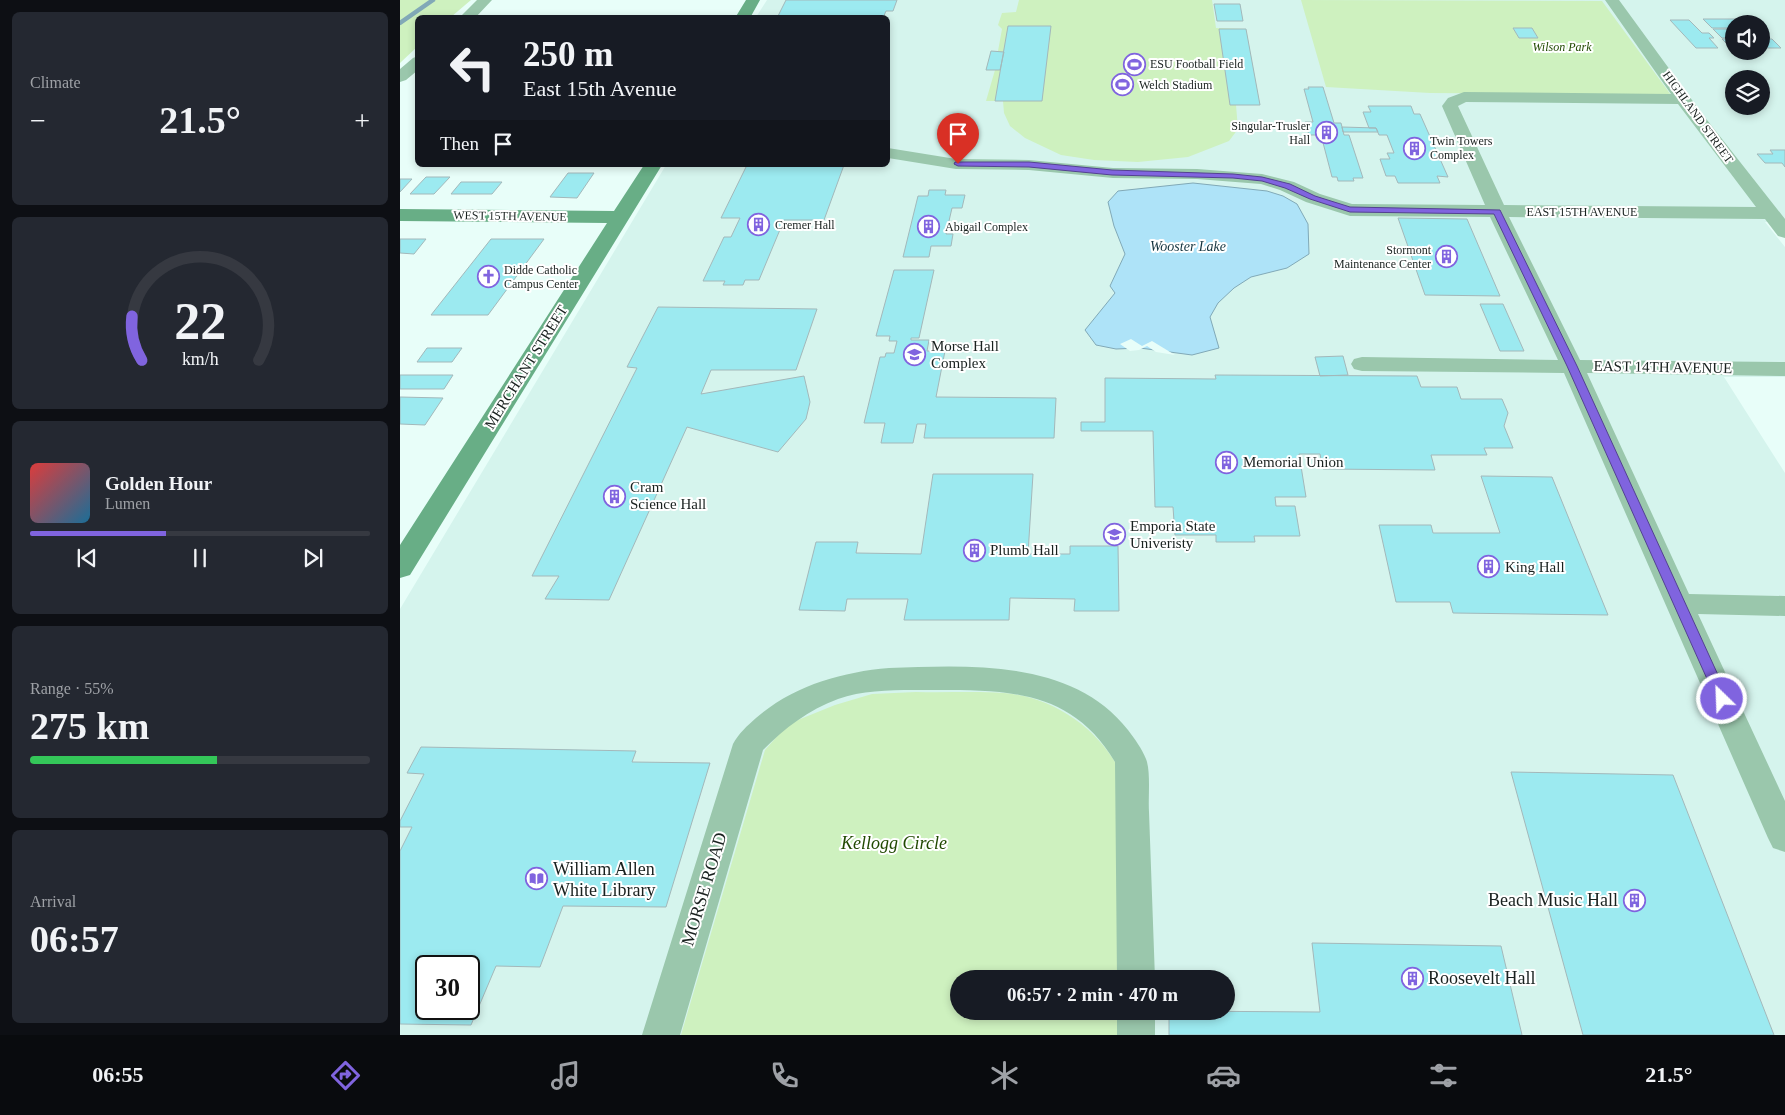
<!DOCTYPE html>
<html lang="en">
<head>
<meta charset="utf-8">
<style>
	body { margin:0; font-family:"Times New Roman",serif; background:#242831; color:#f1f3f6; height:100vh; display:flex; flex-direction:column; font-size:19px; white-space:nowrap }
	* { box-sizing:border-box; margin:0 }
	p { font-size:16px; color:#9ea1a6 }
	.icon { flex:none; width:28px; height:28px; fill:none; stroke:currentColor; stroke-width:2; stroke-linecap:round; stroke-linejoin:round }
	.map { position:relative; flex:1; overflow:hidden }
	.sheet { display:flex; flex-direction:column; gap:12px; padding:12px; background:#0d0f14; width:400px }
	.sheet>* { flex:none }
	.hud { position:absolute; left:15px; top:15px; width:475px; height:152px; border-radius:8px; box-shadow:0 2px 8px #0003; background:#171b24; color:#f1f3f6; overflow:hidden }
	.fabs { position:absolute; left:1325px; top:15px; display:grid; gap:10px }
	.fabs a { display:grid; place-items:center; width:45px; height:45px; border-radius:50%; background:#171b24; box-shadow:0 2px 8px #0003; font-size:25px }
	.speed { position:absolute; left:15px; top:955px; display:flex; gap:10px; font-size:25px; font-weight:700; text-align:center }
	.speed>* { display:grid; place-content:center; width:65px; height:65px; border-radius:50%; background:#171b24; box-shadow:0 2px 8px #0003; line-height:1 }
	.speed .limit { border:2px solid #111; border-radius:8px; background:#fff; color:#111 }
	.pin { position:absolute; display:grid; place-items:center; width:42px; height:42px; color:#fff; margin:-51px -21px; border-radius:50% 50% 50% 0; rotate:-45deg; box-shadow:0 0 5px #0007 }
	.pin .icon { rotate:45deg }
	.me { position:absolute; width:55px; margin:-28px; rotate:336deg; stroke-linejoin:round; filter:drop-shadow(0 0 4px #0008) }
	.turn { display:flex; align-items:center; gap:18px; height:105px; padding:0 25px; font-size:22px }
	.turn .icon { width:65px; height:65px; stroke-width:2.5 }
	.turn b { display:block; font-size:35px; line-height:42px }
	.then { display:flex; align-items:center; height:48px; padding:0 25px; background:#0003; gap:10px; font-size:19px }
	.big { font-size:38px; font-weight:800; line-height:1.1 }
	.sheet .tile { flex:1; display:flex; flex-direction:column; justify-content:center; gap:8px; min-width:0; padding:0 18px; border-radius:8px; background:#242831 }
	.sheet .dial { align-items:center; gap:0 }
	.dial svg { height:130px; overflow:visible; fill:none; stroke:#363941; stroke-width:7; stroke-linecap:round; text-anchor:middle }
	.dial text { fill:#f1f3f6; stroke:none }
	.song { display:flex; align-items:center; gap:15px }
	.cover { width:60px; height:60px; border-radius:8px; background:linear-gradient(135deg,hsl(0 70% 55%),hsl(200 70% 35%)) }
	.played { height:5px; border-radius:2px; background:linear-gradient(90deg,#8064df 40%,#363941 40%) }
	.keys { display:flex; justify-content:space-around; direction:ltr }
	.heat { display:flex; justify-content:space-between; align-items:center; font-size:28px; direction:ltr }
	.charge { height:8px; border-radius:4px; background:linear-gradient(90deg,#34c759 55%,#363941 0) }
	.trip { position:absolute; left:550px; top:970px; width:285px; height:50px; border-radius:25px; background:#171b24; box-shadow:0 2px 8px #0003; font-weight:800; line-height:50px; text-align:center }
	.tab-bar { display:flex; height:80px; justify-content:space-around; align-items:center; background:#090b0e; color:#9ea1a6 }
	.tab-bar .icon { width:35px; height:35px }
	.tab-bar .active { color:#8064df }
	.tab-bar b { font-size:22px; color:#f1f3f6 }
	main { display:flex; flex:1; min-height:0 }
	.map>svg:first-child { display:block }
</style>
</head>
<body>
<main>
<section class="sheet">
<div class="tile"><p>Climate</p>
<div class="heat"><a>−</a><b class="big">21.5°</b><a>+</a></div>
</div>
<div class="tile dial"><svg viewBox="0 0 100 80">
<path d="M14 69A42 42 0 1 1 86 69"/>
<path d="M14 69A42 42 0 0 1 8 42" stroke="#8064df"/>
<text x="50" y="56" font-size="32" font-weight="700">22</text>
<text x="50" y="72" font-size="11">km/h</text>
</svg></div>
<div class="tile">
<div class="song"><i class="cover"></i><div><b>Golden Hour</b><p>Lumen</p></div></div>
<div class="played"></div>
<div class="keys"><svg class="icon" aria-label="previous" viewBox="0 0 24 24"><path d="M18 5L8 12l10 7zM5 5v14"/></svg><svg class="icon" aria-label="pause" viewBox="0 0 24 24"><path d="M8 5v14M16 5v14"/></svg><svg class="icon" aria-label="next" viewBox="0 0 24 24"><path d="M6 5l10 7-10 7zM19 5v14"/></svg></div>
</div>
<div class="tile"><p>Range · 55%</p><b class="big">275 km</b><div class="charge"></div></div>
<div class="tile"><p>Arrival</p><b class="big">06:57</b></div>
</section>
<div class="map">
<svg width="1385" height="1035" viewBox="0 0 1385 1035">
	<rect width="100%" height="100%" fill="#e8fef9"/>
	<path fill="#d5f4ed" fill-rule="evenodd" d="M367 0H1385V221L1365 222 1385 247V377H1324L1385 473V1035H0V609L266 165H488V18L356 17ZM1334 24H1361V51H1334ZM1334 79H1361V106H1334ZM26 966H69V1009H26ZM559 979H826V1011H559Z"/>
	<path fill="#cef1bf" d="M0 0H71L51 17 18 18 17 47 0 63Z
		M619 0H812L816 28 846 29 860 105H836L838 129 829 141 788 157 738 162 694 160 661 155 625 138 610 126 604 113 603 101H586L595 70H586L591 51H598L602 29 598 25 602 13 616 12Z
		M901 0 1202 1 1271 95 1030 93 926 87Z
		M516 692C545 693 575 691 604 693 652 697 695 726 718 767L721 979H559V1011H721V1035H281L365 750 388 724 435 705 472 694Z"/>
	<path fill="#aee3f8" stroke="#81a9b7" d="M793 183 867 191 883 196 897 204 908 224 909 254 887 268 851 277 834 288 818 303 810 317 819 348 792 355 740 348 716 349 696 345 685 330 715 293 710 286 725 254 714 226 708 202 718 191Z"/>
	<path fill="#e8fef9" d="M731 339 742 346 752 341 775 355 756 352 747 346 739 350 730 351 720 344Z"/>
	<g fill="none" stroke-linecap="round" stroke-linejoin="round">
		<path stroke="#81a9b7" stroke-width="4.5" d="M0 23 33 0"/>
	</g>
	<path fill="#9ceaf0" stroke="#a3b8ba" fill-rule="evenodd" d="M386 0H497L493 11H486L483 18H377Z
		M814 4H840L843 21H817Z
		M1303 19H1353L1357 24H1334V28H1312Z
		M1270 20H1289L1302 33H1309L1314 38H1309L1318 48H1296Z
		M608 26H651L642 101H595Z
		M1113 28H1132L1138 38H1119Z
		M819 29H846L860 105H830Z
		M1313 29H1334V38H1322Z
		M1322 39H1334V48H1331Z
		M1361 39H1372L1381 48H1361Z
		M591 51 604 52 600 70H586Z
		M908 87H923L934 123H941L944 135H949L963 178H953L954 181H938L937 177H932L921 135H909L905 122H913L904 89H909Z
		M968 106H1011L1014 114H1020L1048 177 1037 176 1040 183H998L995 176H986L980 159H990L987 153H994L987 135H979L976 128H969L963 112H971Z
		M942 127 976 128 978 132H943Z
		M1370 150H1385V167L1382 163H1365L1357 154H1373Z
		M347 165H444L424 220H384L359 280H345L343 285H323L325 281H303L324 237H331L340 218H321Z
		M168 173H194L177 198 150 197Z
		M26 177H50L34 194H10Z
		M0 179H12L0 192Z
		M61 182H102L92 194H51Z
		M529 190H546L545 195H565L562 208H552L546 234H553L551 246H531L529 257H503L518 196H528Z
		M998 218 1067 219 1100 296 1025 295Z
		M0 239H26L14 254 0 253Z
		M91 239H144L88 315H31Z
		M494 270H534L519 338H511V340H529L527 351H545L536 397 656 398 654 438H524L526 424H517L513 443H481L485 423H464L480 357H485L486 353H494L497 341H489L490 336H476Z
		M1080 304H1103L1124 351H1100Z
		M258 307 417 309 396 370H311L301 394 404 376 410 402 406 419 378 452 287 427 209 600 145 599 159 576H132L237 368 227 367Z
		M27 348H62L52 362H17Z
		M943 356 948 375 920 376 915 357Z
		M0 375H53L44 389H0Z
		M815 375 1017 376 1021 387H1057L1061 399H1102L1108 413 1104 426 1113 448H1084L1087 455H1031L1035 470 923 469 920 454H899L906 497H875L876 506H895L900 536H854L855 542H816V535H775L773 507H755L753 431H681V422H705V378L816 379Z
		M0 397 43 398 25 425 0 424Z
		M533 474H633L628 554H670V546H718L719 611H674L675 599 610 598 609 620H504L508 599H447L445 611 399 610 416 542H458L456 553 521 554Z
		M1081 476 1152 477 1208 615 1053 613 1050 602H996L979 525H1031L1033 533H1100Z
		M21 747 236 751 232 762 310 763 266 907 163 906 140 967 96 966 71 1025 0 1024V851L12 827H0V821L24 774 7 773ZM26 966H69V1009H26Z
		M1111 772 1273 775 1374 1035H1183Z
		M912 943 1101 946 1122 1035H769V1011L920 1012Z"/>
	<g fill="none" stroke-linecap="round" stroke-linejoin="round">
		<path fill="#9ac7ac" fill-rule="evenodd" d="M77 0H92L75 18H59Z
			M1205 0H1219L1300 111 1385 219V238L1378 236 1365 219 1109 217 1180 360 1385 362V376L1187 373 1289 594 1385 596V616L1298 614 1385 801V852L1373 848 1368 838 1164 373 962 371 954 369 951 364 954 359 962 357 1158 360 1090 217 950 216 906 202 880 190 861 184 797 179 713 178 629 170 556 169 488 158V148L556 159 629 160 713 168 797 169 862 174 894 182 920 194 952 204 1085 205 1042 106 1048 98 1064 92 1271 94ZM1066 102 1278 104 1356 207 1104 205 1058 106Z
			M18 56V70L6 80 0 82V69L13 58Z
			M489 668C570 665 673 659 728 730 735 739 742 749 746 759 751 771 748 798 749 812 751 868 753 923 755 979H717L715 762C671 688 605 690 528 690 499 690 466 689 438 699 408 710 385 728 363 750L280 1035H242L333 744C339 733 347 726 356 718 393 686 441 672 489 668Z
			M717 1011H755V1035H717Z"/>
		<path fill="#68ae86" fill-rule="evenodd" d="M346 0H360L350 18H335Z
			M244 165H262L10 575 0 578V545L207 223 0 221V209L214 211Z"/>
	</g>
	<path fill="#8064df" stroke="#534191" d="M555 162H629L712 170 833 174 862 177 890 184 915 196 950 207 1100 210 1177 366 1329 699 1327 703H1318L1316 699 1167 366 1094 214 950 212 910 199 885 188 862 181 833 178 712 175 629 167 558 166 554 164Z"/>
	<defs>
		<symbol id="stadium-ring" viewBox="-11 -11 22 22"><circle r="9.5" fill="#fff" stroke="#8064df" stroke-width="1.5"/><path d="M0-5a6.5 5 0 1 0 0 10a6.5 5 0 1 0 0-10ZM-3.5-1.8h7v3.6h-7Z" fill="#8064df"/></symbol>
		<symbol id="building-ring" viewBox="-11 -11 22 22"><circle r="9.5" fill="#fff" stroke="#8064df" stroke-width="1.5"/><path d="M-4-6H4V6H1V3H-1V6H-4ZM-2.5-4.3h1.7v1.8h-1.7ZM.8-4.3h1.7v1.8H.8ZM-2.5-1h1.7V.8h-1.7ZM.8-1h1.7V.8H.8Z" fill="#8064df"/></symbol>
		<symbol id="church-ring" viewBox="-11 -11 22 22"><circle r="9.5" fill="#fff" stroke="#8064df" stroke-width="1.5"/><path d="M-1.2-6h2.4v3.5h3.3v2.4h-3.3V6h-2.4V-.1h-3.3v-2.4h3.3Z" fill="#8064df"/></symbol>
		<symbol id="university-ring" viewBox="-11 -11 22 22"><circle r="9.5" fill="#fff" stroke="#8064df" stroke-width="1.5"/><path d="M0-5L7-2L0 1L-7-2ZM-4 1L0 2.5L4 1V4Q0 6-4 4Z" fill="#8064df"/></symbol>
		<symbol id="library-ring" viewBox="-11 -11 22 22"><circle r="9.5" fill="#fff" stroke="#8064df" stroke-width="1.5"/><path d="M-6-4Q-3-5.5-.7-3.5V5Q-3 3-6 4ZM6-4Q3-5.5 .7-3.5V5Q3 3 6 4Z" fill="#8064df"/></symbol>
	</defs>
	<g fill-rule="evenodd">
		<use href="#stadium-ring" x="722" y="52" width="25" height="25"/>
		<use href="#stadium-ring" x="710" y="72" width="25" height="25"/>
		<use href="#building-ring" x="914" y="120" width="25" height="25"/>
		<use href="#building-ring" x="1002" y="136" width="25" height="25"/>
		<use href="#building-ring" x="346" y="212" width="25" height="25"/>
		<use href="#building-ring" x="516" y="214" width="25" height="25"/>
		<use href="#building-ring" x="1034" y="244" width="25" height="25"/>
		<use href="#church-ring" x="76" y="264" width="25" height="25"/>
		<use href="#university-ring" x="502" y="342" width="25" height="25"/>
		<use href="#building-ring" x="814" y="450" width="25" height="25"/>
		<use href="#building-ring" x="202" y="484" width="25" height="25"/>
		<use href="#university-ring" x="702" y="522" width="25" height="25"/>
		<use href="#building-ring" x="562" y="538" width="25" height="25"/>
		<use href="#building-ring" x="1076" y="554" width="25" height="25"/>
		<use href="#library-ring" x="124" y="866" width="25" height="25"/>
		<use href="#building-ring" x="1222" y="888" width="25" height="25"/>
		<use href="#building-ring" x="1000" y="966" width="25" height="25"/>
	</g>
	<g text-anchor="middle" stroke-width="4" stroke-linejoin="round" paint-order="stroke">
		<g font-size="12" font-style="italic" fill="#204900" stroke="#fff">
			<text x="1162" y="51">Wilson Park</text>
		</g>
		<g font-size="12" fill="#19211f" stroke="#fff" text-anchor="start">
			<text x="750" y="68">ESU Football Field</text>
			<text x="739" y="89">Welch Stadium</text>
			<text x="910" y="130" text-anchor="end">Singular-Trusler<tspan x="910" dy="14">Hall</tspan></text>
			<text x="1030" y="145">Twin Towers<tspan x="1030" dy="14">Complex</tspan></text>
			<text x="375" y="229">Cremer Hall</text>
			<text x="545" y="231">Abigail Complex</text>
			<text x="1031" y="254" text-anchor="end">Stormont<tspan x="1031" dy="14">Maintenance Center</tspan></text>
			<text x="104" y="274">Didde Catholic<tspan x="104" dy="14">Campus Center</tspan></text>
		</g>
		<g font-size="12" fill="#19211f" stroke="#fff">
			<text transform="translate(1298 117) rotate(54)" y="4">HIGHLAND STREET</text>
			<text x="1182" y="216">EAST 15TH AVENUE</text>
			<text transform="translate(110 216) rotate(1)" y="4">WEST 15TH AVENUE</text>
		</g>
		<g font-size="14" font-style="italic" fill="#14343f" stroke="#fff">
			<text x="788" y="251">Wooster Lake</text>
		</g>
		<g font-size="15" fill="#19211f" stroke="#fff" text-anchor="start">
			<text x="531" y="351">Morse Hall<tspan x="531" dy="17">Complex</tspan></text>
			<text x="843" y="467">Memorial Union</text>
			<text x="230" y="492">Cram<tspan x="230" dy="17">Science Hall</tspan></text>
			<text x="730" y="531">Emporia State<tspan x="730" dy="17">Univeristy</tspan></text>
			<text x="590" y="555">Plumb Hall</text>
			<text x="1105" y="572">King Hall</text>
		</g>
		<g font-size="15" fill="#19211f" stroke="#fff">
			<text transform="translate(126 367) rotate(-58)" y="5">MERCHANT STREET</text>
			<text transform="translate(1263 367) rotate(1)" y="5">EAST 14TH AVENUE</text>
		</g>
		<g font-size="18" font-style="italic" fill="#204900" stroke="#fff">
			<text x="494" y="849">Kellogg Circle</text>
		</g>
		<g font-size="18" fill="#19211f" stroke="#fff" text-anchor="start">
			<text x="153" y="875">William Allen<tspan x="153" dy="21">White Library</tspan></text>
			<text x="1218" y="906" text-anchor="end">Beach Music Hall</text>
			<text x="1028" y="984">Roosevelt Hall</text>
		</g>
		<g font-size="18" fill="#19211f" stroke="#fff">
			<text transform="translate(304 889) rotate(-73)" y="6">MORSE ROAD</text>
		</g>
	</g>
</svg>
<div class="fabs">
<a><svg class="icon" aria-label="sound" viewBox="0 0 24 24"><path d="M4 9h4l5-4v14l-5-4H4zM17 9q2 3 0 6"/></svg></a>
<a><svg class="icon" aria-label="layers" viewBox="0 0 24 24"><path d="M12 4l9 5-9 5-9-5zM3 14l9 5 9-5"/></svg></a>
</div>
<div class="speed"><div class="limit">30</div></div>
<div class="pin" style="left:558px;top:164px;background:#d93025"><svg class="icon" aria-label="arrive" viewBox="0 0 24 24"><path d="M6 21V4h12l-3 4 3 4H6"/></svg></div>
<svg class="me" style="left:1322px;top:699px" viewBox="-20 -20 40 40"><circle r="17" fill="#8064df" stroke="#fff" stroke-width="3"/><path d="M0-11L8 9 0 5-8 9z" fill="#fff"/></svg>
<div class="trip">06:57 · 2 min · 470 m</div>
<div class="hud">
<div class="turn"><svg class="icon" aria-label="left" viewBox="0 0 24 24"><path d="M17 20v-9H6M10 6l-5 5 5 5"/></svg><div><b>250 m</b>East 15th Avenue</div></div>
<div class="then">Then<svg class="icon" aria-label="arrive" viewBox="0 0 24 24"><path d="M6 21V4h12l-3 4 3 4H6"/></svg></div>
</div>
</div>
</main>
<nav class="tab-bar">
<b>06:55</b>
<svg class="icon active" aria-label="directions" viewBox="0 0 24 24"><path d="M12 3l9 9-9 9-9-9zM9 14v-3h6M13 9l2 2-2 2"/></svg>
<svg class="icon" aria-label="music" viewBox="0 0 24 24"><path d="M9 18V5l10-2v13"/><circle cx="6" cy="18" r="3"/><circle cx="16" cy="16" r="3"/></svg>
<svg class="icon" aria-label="phone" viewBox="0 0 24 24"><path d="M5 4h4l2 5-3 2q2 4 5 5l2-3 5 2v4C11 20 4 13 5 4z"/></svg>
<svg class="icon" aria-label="climate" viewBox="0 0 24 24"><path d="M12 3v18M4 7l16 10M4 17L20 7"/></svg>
<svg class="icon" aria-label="car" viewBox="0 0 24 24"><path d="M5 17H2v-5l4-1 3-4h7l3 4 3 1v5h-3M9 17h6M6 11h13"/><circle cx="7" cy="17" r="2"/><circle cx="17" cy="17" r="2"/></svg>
<svg class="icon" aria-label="filters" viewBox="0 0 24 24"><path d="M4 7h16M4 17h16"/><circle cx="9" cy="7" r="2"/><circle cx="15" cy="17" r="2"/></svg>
<b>21.5°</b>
</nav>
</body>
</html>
